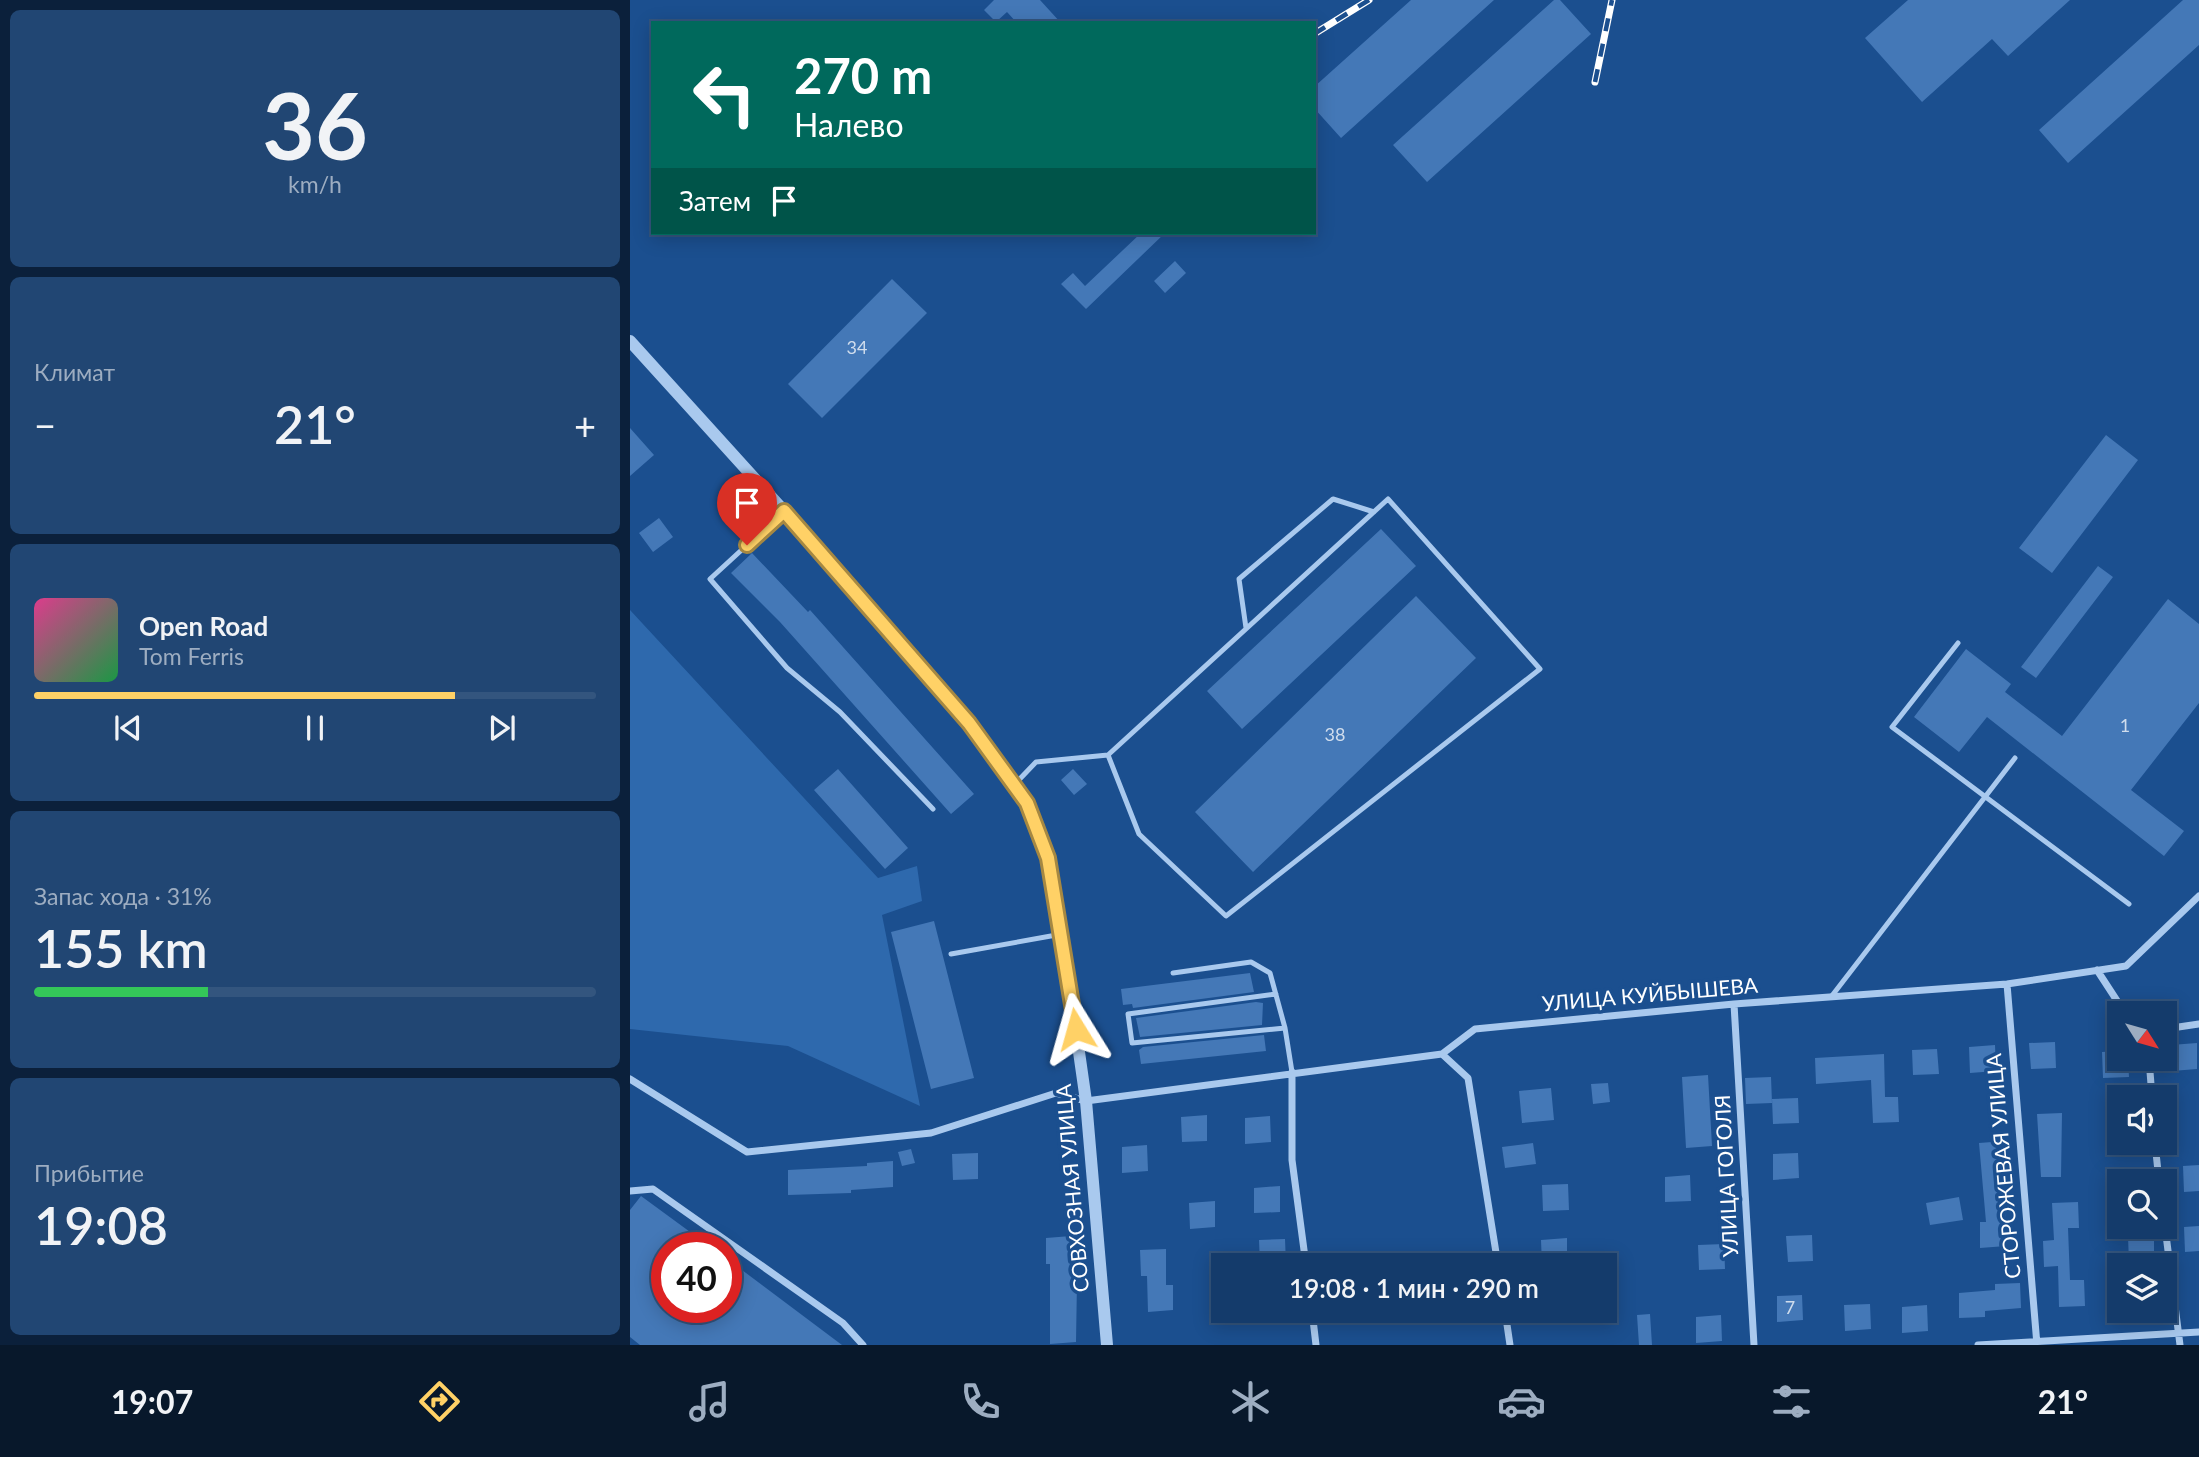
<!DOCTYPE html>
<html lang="ru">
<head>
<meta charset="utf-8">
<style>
	body { margin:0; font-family:Lato,sans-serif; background:#214673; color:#f1f3f6; height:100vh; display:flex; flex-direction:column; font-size:26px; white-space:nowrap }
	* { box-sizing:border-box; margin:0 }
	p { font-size:23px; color:#9dadc1 }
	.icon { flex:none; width:38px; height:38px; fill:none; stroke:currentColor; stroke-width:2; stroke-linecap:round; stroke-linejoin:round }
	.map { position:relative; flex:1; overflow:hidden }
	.sheet { display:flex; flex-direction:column; gap:10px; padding:10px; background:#0b203b; width:630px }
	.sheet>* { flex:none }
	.banner { position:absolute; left:21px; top:21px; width:665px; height:214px; border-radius:0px; box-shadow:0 4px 18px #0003,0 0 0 2px #33557e; background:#00695c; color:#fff; overflow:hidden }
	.needle { width:46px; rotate:127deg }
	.tools { position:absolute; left:1477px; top:1001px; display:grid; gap:14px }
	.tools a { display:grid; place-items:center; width:70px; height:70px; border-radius:0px; background:#143b6b; box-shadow:0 4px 18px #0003,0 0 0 2px #33557e; font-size:35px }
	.speed { position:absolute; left:21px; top:1232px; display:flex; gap:14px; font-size:35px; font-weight:700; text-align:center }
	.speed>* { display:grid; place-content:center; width:91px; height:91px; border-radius:50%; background:#143b6b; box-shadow:0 4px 18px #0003,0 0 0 2px #33557e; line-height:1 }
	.speed .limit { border:10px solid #d22; background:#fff; color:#111 }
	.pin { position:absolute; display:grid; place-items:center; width:60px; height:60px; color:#fff; margin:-72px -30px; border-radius:50% 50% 50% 0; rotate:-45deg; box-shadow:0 0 7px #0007 }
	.pin .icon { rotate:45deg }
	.me { position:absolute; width:77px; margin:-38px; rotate:352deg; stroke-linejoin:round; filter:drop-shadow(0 0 5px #0008) }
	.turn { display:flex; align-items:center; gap:24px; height:147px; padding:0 28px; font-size:32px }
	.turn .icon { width:91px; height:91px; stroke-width:2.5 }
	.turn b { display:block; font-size:49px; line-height:60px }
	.then { display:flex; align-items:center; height:66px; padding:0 28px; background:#0003; gap:14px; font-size:26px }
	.big { font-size:52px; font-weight:600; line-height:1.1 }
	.sheet .widget { flex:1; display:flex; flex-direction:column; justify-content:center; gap:10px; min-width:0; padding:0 24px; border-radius:10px; background:#214673 }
	.sheet .dial { align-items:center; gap:0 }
	.dial b { font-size:91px; line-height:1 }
	.song { display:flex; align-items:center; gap:21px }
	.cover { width:84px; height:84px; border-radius:10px; background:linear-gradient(135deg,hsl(330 70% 55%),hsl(140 70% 35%)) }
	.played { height:7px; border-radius:4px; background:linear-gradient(90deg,#ffd166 75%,#33557e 75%) }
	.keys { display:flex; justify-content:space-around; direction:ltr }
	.heat { display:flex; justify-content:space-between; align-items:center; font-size:38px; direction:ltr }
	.charge { height:10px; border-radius:5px; background:linear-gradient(90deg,#34c759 31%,#33557e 0) }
	.trip { position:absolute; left:581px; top:1253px; width:406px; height:70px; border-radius:0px; background:#143b6b; box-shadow:0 4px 18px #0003,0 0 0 2px #33557e; font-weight:600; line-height:70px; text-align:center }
	.menu { display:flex; height:112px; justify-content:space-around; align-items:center; background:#08182b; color:#9dadc1 }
	.menu .icon { width:49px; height:49px }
	.menu .on { color:#ffd166 }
	.menu b { font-size:32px; color:#f1f3f6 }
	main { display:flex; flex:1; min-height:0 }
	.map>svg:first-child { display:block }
</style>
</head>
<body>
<main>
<section class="sheet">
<div class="widget dial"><b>36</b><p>km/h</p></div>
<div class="widget"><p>Климат</p>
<div class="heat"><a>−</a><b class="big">21°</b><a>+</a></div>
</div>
<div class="widget">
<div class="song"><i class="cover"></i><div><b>Open Road</b><p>Tom Ferris</p></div></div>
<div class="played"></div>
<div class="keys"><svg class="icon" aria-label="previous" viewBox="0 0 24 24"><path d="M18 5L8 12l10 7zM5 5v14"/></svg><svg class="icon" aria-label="pause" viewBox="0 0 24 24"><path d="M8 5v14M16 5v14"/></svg><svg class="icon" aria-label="next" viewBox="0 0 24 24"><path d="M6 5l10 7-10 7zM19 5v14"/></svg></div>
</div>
<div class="widget"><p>Запас хода · 31%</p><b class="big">155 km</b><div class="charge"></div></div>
<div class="widget"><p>Прибытие</p><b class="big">19:08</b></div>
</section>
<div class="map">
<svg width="1569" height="1345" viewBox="0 0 1569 1345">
	<rect width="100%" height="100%" fill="#1b4f8f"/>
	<path fill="#2e69ad" d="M0 610 248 878 287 866 292 901 252 915 290 1106 158 1046 0 1029Z"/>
	<path fill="#4478b7" d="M364 0H410L431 23H387L377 12 366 22 354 10Z
		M781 0H864L711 138 684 108V87Z
		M924 0H930L961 34 797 182 763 145Z
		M1278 0H1440L1378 56 1362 39 1292 102 1235 38Z
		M1553 0H1569V45L1438 163 1409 130Z
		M511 233H535L456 309 431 284 443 273 455 286Z
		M545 261 556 273 535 293 524 281Z
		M262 279 297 313 192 418 158 384Z
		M0 428 24 455 0 476Z
		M1476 435 1508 460 1422 573 1389 548Z
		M29 518 43 537 23 552 9 533Z
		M751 529 786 566 612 729 577 691Z
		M122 553 178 612 180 610 344 794 321 814 150 622 101 573Z
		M1468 566 1483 577 1406 678 1391 667Z
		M786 596 846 658 623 872 565 812Z
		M1538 599 1569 624V703L1501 790 1554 831 1534 856 1357 717 1329 752 1284 717 1336 649 1381 684 1375 692 1432 736Z
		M208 769 278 848 255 869 184 790Z
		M443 769 457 784 444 795 431 780Z
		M304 921 344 1078 301 1089 261 932Z
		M620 973 624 992 503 1008 502 1004 493 1005 491 989Z
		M626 1002 633 1003 632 1025 510 1037 506 1018Z
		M634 1035 636 1051 511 1064 509 1050 513 1047Z
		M1425 1042 1426 1068 1401 1069 1399 1043Z
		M1567 1043V1069L1542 1071 1541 1045Z
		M1365 1045 1366 1071 1340 1073 1339 1047Z
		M1307 1049 1309 1074 1283 1075 1282 1050Z
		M1489 1051V1059H1498L1499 1077 1473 1078 1472 1052Z
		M1254 1054 1255 1097H1268L1269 1122 1243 1123 1241 1080 1186 1084 1185 1058Z
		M1078 1075 1082 1146 1056 1148 1052 1077Z
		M1141 1077 1142 1103 1116 1104 1115 1078Z
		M978 1083 980 1102 963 1104 961 1084Z
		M921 1088 924 1120 892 1123 889 1091Z
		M1168 1098 1169 1123 1143 1124 1142 1099Z
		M1432 1113 1431 1177H1411L1407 1114Z
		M577 1115V1141L552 1142 551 1117Z
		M640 1116 641 1142 615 1144V1118Z
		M1375 1141 1380 1205H1375L1376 1246 1350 1248V1222H1356L1349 1143Z
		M903 1143 906 1164 875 1168 872 1147Z
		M517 1145 518 1171 492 1173V1147Z
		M281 1149 285 1163 272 1166 268 1152Z
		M348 1153V1179L323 1180 322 1154Z
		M1168 1153 1169 1178 1143 1180V1154Z
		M263 1161V1187L221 1190V1193L158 1195V1170L237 1166V1163Z
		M1569 1165V1191L1554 1192 1553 1166Z
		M1060 1175 1061 1201 1035 1202V1177Z
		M938 1184 939 1210 913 1211 912 1185Z
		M650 1186V1212L624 1213V1188Z
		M11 1196 82 1248H37V1307H96V1258L212 1345H10L0 1337V1210Z
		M1329 1197 1333 1220 1300 1225 1296 1203Z
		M585 1201V1227L560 1229 559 1203Z
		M1448 1202 1449 1228H1438L1440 1280H1454L1455 1306 1429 1307 1428 1266 1414 1267 1413 1241 1424 1240 1422 1203Z
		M1569 1226V1251L1555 1252 1554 1227Z
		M1182 1235 1183 1261 1158 1262 1156 1236Z
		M1524 1235V1261L1499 1262 1498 1237Z
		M441 1236 442 1282 447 1281 446 1342 420 1344V1264H416V1238Z
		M937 1238V1264L912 1265 911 1240Z
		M655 1239 656 1264 630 1265 629 1240Z
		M1094 1244 1095 1269 1069 1270 1068 1245Z
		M536 1249V1285H543V1310L518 1312 517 1276H511L510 1250Z
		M1390 1283 1391 1308 1355 1311V1317L1329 1318V1293L1365 1290V1284Z
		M1172 1295 1173 1320 1147 1322V1296Z
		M1240 1304 1241 1329 1215 1331 1214 1305Z
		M1297 1305 1298 1331 1272 1333V1307Z
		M1020 1314 1022 1345H1009L1007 1315Z
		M1091 1315 1092 1341 1066 1343V1317Z"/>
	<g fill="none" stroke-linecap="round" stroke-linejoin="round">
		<path stroke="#a9c9ee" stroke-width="5" d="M154 511 80 579 157 668 210 712 303 809
			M616 628 609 579 703 499 744 512
			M1328 643 1262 727 1499 904
			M385 784 406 762 478 755 509 834 596 916 910 669 758 499 478 755
			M321 954 432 934
			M543 973 621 962 640 973 655 1028 662 1072
			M646 994 498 1014 502 1043 655 1028
			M1201 997 1385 758"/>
		<path stroke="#a9c9ee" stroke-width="7" d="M1467 970 1495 1013
			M1377 984 1407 1345
			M1104 1004 1124 1345
			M1535 1029 1569 1024
			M812 1054 838 1078 868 1265
			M1519 1059 1522 1097
			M662 1072V1160L676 1265
			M0 1079 117 1152 301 1133 426 1093 456 1101 812 1054 845 1029 1104 1004 1377 984 1496 966 1569 896
			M1525 1143 1529 1181
			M0 1191 23 1189 213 1323 233 1345
			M1535 1227 1550 1345
			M682 1311 686 1345
			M875 1311 880 1345
			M1348 1345 1569 1332"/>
		<path stroke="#a9c9ee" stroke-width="12" d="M0 341 154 511 339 723 385 784 409 829 428 905 456 1101 477 1345"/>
		<defs>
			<path id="rail" d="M684 34 739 0
				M965 82 982 0"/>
		</defs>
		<use href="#rail" stroke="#fff" stroke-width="7"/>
		<use href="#rail" stroke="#1b4f8f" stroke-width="4.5" stroke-dasharray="13" stroke-linecap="butt"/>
	</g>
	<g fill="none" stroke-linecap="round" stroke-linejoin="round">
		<defs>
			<path id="route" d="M117 545 154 511 339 723 397 803 418 858 446 1029"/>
		</defs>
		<use href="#route" stroke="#a68842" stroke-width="18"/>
		<use href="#route" stroke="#ffd166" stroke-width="12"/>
	</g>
	<g text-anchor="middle" stroke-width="7" stroke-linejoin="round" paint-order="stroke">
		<g font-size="18" fill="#d0dded">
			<text x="227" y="354">34</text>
			<text x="1495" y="732">1</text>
			<text x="705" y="741">38</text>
			<text x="1160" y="1314">7</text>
		</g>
		<g font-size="21" fill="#fff" stroke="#1b4f8f">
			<text transform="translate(1020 995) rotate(-5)" y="7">УЛИЦА КУЙБЫШЕВА</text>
			<text transform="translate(1374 1166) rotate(-95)" y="7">СТОРОЖЕВАЯ УЛИЦА</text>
			<text transform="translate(1097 1176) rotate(-93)" y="7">УЛИЦА ГОГОЛЯ</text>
			<text transform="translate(443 1188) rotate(-95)" y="7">СОВХОЗНАЯ УЛИЦА</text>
		</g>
	</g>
</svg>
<div class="tools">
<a><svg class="needle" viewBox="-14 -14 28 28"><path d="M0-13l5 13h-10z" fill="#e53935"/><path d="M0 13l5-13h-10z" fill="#9dadc1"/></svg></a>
<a><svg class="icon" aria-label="sound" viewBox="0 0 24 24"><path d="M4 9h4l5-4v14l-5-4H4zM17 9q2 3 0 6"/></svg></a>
<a><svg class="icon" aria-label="search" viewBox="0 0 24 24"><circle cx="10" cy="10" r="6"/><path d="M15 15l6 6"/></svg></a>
<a><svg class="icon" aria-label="layers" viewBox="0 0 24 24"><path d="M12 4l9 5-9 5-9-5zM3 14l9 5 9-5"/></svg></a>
</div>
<div class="speed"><div class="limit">40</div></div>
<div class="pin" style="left:117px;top:545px;background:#d93025"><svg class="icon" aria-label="arrive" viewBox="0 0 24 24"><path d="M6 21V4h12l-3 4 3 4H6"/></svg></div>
<svg class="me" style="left:446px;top:1029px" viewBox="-20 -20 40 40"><path d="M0-17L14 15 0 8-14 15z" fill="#ffd166" stroke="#fff" stroke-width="4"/></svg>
<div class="trip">19:08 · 1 мин · 290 m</div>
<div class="banner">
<div class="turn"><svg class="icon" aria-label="left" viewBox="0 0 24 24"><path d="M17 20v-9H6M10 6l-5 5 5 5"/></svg><div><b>270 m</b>Налево</div></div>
<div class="then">Затем<svg class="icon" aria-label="arrive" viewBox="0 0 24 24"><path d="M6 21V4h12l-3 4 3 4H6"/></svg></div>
</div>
</div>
</main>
<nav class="menu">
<b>19:07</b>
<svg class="icon on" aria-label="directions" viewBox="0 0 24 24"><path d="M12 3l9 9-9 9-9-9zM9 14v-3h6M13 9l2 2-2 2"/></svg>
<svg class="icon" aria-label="music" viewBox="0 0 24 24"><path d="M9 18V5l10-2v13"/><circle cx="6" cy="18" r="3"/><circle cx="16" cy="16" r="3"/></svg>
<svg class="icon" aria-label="phone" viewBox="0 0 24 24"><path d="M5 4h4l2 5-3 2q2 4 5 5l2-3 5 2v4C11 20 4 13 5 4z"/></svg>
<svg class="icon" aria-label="climate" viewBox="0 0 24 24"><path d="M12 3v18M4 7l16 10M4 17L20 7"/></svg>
<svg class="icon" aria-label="car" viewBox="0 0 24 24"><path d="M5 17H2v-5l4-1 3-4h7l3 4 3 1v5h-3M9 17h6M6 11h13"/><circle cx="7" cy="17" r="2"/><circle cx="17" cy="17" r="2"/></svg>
<svg class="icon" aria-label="filters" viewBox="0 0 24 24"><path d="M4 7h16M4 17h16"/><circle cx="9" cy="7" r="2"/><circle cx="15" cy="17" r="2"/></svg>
<b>21°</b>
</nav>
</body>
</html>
